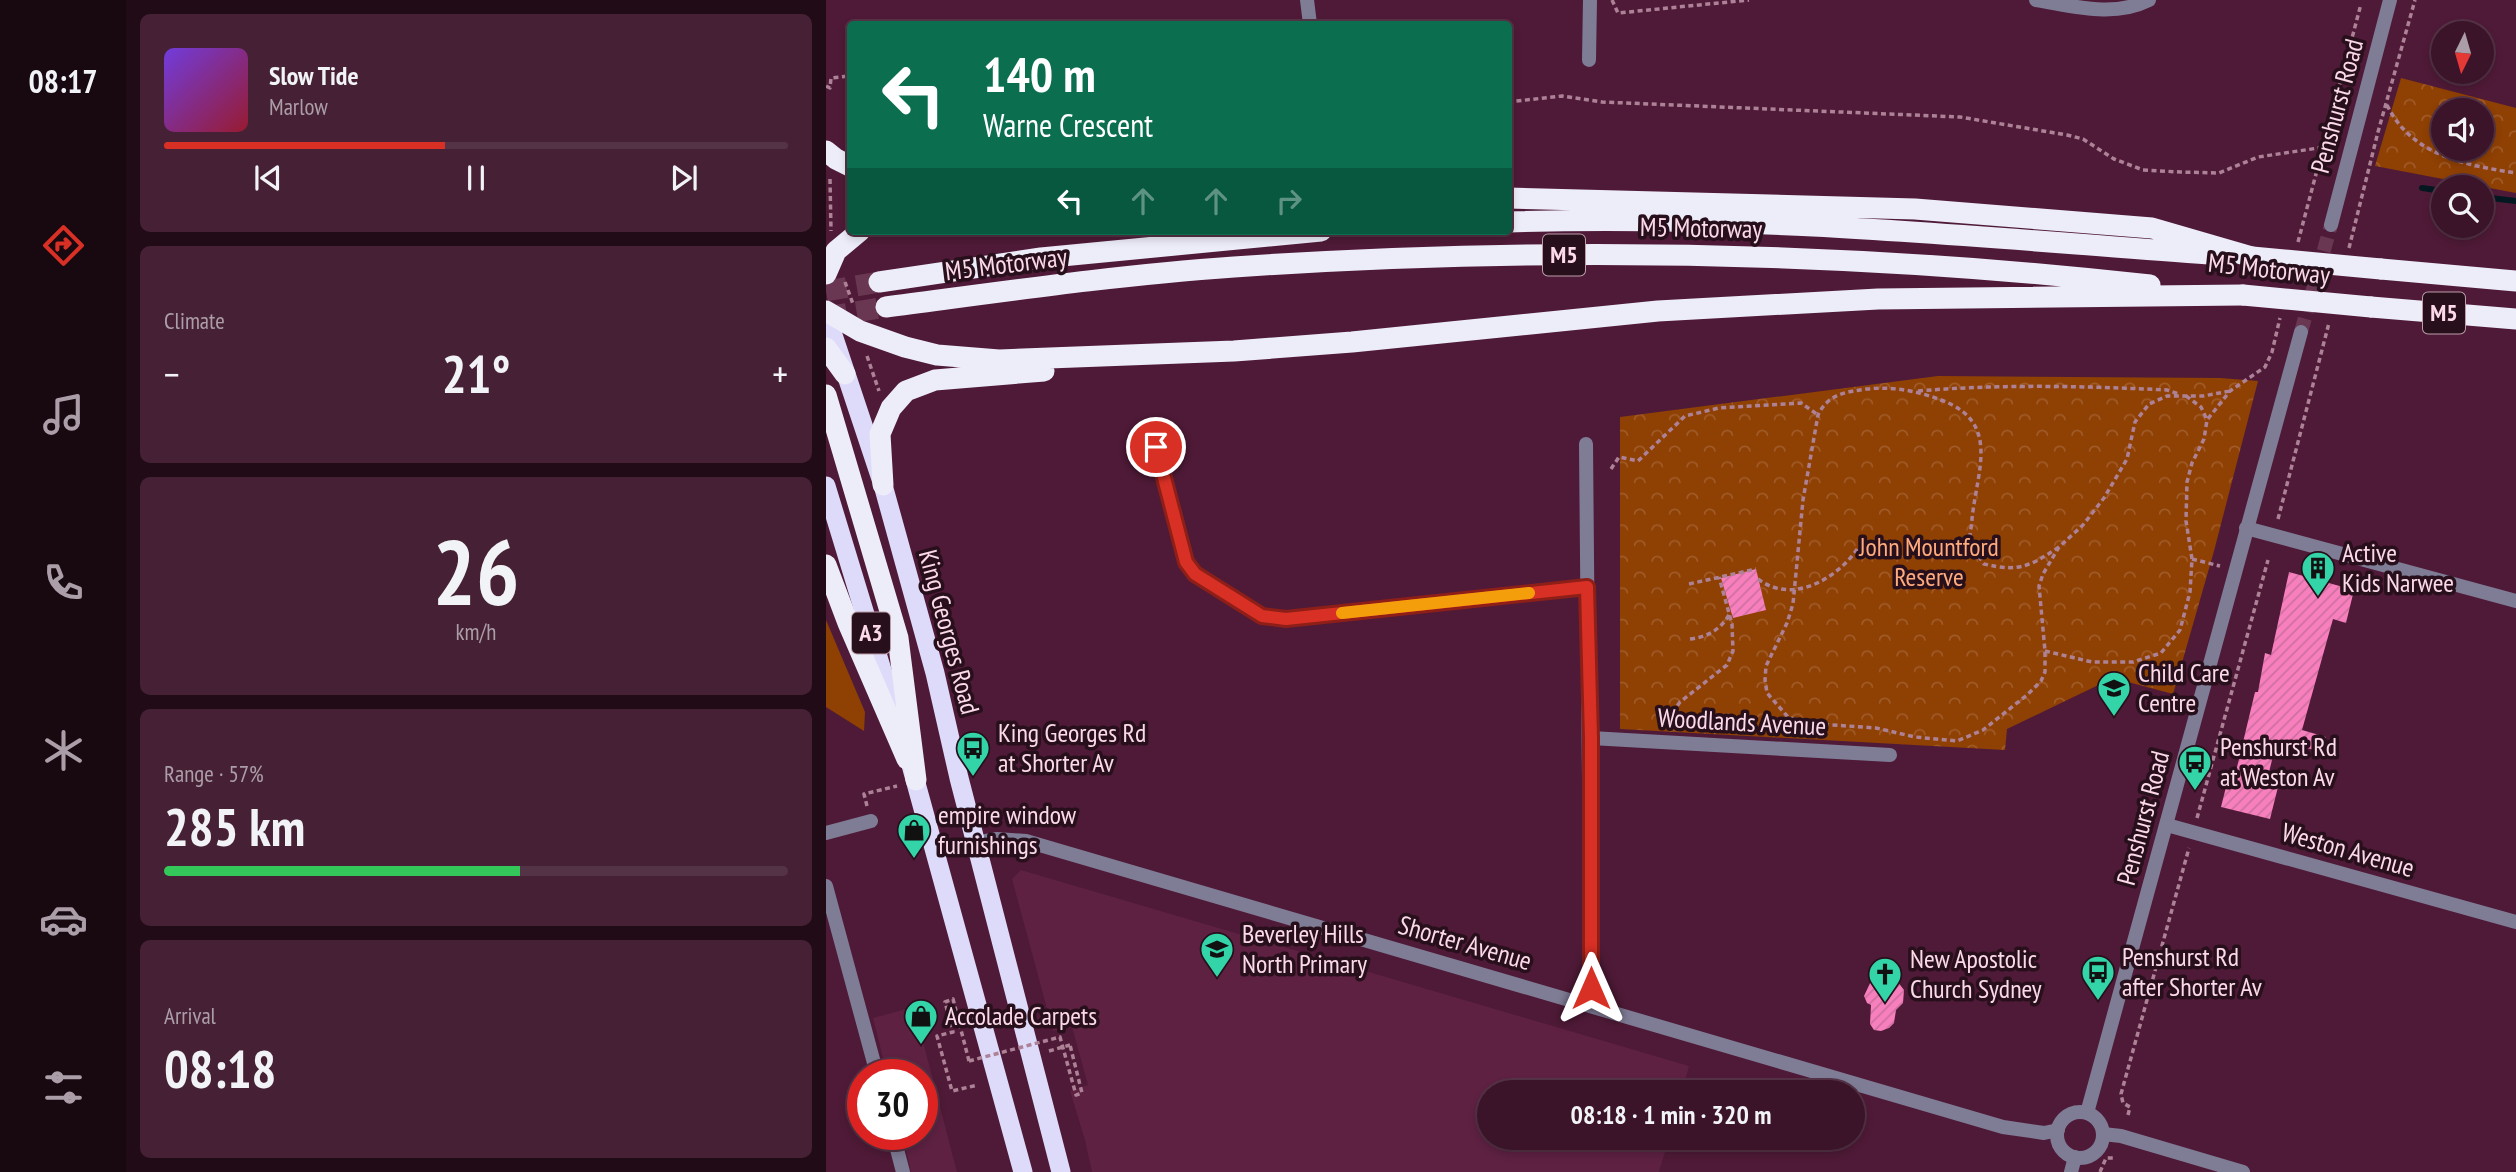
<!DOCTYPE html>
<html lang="en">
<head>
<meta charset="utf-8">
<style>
	body { margin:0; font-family:"PT Sans Narrow",sans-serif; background:#462135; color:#f1f3f6; height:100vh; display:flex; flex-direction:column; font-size:26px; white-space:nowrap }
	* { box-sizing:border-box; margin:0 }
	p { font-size:23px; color:#ac9ea8 }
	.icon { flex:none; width:38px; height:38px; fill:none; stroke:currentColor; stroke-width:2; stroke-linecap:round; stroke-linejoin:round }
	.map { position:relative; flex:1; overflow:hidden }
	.sheet { display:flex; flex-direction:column; gap:14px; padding:14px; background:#200b17; width:700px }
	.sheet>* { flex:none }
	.hud { position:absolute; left:21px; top:21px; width:665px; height:214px; border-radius:7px; box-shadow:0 4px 10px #0003,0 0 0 2px #543346; background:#0b6e4f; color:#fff; overflow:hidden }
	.needle { width:46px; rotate:185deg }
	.buttons { position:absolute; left:1605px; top:21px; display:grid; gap:14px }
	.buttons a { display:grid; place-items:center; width:63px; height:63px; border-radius:50%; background:#3b1429; box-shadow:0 4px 10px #0003,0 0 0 2px #543346; font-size:35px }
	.speed { position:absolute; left:21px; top:1059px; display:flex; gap:14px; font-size:35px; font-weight:700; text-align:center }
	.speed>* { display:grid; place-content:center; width:91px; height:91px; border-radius:50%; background:#3b1429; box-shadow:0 4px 10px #0003,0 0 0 2px #543346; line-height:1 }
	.speed .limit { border:10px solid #d22; background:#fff; color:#111 }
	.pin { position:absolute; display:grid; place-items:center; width:60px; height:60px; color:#fff; margin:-30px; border:4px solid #fff; border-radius:50%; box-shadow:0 2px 7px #0007 }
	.me { position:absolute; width:77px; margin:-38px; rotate:0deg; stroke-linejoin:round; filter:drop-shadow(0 0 5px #0008) }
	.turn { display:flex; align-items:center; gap:24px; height:147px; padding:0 21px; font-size:32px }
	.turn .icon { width:91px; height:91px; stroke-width:2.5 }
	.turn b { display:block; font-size:49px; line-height:60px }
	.lanes { display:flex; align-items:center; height:66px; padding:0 21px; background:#0003; justify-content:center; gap:35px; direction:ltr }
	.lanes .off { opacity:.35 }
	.big { font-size:52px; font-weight:700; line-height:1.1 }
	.sheet .tile { flex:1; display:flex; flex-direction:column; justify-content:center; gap:10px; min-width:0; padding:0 24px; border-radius:10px; background:#462135 }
	.sheet .dial { align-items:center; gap:0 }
	.dial b { font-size:91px; line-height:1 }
	.song { display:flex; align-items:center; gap:21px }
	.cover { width:84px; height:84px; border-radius:10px; background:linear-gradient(135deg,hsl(260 70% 55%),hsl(350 70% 35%)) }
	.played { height:7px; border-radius:4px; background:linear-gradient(90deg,#d93025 45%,#543346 45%) }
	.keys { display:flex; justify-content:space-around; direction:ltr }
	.heat { display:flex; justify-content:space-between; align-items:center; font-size:38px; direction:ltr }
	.charge { height:10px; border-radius:5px; background:linear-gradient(90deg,#34c759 57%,#543346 0) }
	.trip { position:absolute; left:651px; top:1080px; width:388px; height:70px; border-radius:35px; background:#3b1429; box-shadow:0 4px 10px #0003,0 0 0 2px #543346; font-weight:700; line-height:70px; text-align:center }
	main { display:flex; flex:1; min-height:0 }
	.dock { display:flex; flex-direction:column; width:126px; justify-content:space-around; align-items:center; background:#180810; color:#ac9ea8 }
	.dock .icon { width:49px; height:49px }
	.dock .on { color:#d93025 }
	.dock b { font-size:32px; color:#f1f3f6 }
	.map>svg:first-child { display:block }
</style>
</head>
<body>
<main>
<nav class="dock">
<b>08:17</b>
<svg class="icon on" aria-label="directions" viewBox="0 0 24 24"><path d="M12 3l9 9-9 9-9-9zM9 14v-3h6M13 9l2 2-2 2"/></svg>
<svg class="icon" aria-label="music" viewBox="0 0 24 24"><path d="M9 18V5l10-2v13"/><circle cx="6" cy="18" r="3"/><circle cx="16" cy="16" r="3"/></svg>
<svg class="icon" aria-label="phone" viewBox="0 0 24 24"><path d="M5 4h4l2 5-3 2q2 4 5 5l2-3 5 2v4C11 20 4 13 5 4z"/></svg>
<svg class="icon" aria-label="climate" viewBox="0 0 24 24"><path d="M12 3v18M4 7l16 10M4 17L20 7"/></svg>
<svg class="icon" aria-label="car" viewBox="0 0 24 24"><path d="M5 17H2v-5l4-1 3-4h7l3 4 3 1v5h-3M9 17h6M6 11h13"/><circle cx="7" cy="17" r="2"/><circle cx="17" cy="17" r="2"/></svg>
<svg class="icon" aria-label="filters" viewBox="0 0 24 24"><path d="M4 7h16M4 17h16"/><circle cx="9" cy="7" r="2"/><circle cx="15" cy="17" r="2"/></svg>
</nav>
<section class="sheet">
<div class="tile">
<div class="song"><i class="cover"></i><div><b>Slow Tide</b><p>Marlow</p></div></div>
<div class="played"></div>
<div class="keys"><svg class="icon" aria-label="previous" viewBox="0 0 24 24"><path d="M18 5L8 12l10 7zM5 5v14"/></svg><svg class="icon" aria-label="pause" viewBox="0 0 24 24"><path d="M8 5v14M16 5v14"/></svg><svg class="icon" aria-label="next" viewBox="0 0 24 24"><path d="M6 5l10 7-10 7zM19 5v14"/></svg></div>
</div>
<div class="tile"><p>Climate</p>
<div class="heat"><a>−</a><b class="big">21°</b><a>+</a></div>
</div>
<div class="tile dial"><b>26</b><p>km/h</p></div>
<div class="tile"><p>Range · 57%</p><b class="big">285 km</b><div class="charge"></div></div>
<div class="tile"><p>Arrival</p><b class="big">08:18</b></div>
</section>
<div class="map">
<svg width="1690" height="1172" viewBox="0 0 1690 1172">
	<defs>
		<pattern id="forest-crowns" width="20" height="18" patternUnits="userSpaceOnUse" patternTransform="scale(1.75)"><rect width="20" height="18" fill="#8f4003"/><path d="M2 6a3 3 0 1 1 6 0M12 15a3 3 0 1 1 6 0" fill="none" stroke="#a05b28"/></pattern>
		<pattern id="building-hatch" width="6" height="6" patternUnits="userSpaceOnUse" patternTransform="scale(1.75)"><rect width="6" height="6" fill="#f87fbd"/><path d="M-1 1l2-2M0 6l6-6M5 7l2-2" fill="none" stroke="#cd709f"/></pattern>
	</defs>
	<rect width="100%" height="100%" fill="#4f1a37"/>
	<path fill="#5e2142" d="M195 870 863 1066 856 1092H663V1138H843L833 1172H266L259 1140 244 1091 262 1085 246 1027 227 1031 186 879Z
		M88 1007 131 1172H85L76 1134H96V1074H61L47 1018Z"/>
	<path fill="#8f4003" d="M0 620 39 712 38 731 0 707Z"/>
	<path fill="url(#forest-crowns)" fill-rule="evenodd" d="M1575 78 1690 108V193L1549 166ZM1617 110H1656V149H1617Z
		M1112 376 1394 378 1432 381 1388 551 1347 694 1287 678 1181 729 1179 750 794 729V417Z"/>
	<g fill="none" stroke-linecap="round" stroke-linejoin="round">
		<path stroke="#041821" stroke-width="6" d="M1596 188 1617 191
			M1656 197 1690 201"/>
	</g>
	<path fill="url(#building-hatch)" d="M930 569 940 610 907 618 895 578Z
		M1463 572 1528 590 1520 623 1507 619 1476 730 1500 737 1496 752 1451 740 1440 784 1452 787 1444 819 1395 807 1401 783 1407 784 1429 692H1432L1439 653 1445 655Z
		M1053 975 1068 977 1078 990 1077 1003 1070 1010 1068 1023 1063 1028 1055 1031 1048 1030 1044 1024 1045 1005 1041 1003 1038 996 1046 979Z"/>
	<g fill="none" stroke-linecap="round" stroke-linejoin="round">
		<path stroke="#693752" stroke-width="14" stroke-dasharray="14 7" stroke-linecap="butt" d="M1475 332 1505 225"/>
		<path stroke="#693752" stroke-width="21" stroke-dasharray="21 10" stroke-linecap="butt" d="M0 291 53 282
			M0 317 60 307"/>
		<path stroke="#ad8297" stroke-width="3.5" stroke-dasharray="5 3.5" stroke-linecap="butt" d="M786 0 792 13 923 0
			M0 86 4 88 5 78 24 76
			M682 102 736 96 776 102 1134 117 1241 135 1257 139 1288 159 1317 170 1354 172 1393 173 1432 157 1499 147
			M1561 105C1586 156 1639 165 1690 173
			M4 179 5 231
			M1472 242 1535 4
			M1523 248 1552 132 1589 0
			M19 282 27 304
			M41 356 53 391
			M1092 391C1175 384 1258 386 1341 390L1353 394
			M1360 396 1375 407 1381 420
			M785 469 793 457 812 461 859 416 893 408 975 403 992 415
			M1452 519 1503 323
			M1233 547C1203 567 1193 572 1158 564 1154 558 1146 548 1144 541 1143 535 1146 526 1146 519 1151 470 1175 422 1115 400 1092 391 1065 386 1041 389 1019 392 1002 394 992 415L977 500 967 604 961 623 940 666 939 680 941 693 962 717 979 723 1050 728 1089 737 1131 741 1157 730 1201 695 1215 681 1219 672V651L1213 586 1217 574 1233 547 1257 525 1278 498 1301 459 1309 422 1323 404 1341 396H1377L1404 391
			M1366 559 1394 566
			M932 579C966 605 1011 579 1032 548
			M863 584 930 569
			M864 639C881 637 894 630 903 615
			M1219 651 1266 662H1307L1335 653 1354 630 1364 592 1366 559 1360 521 1361 482 1366 463 1378 439 1381 420 1404 391 1439 367 1446 352 1454 318
			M836 726 854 702 901 665 907 651 906 624 893 577
			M41 806 38 794 71 786
			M1371 818 1442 560
			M223 1051 244 1045
			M143 1061 127 999 119 1002 127 1032 111 1036 126 1091 152 1085
			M1302 1115 1304 1107 1297 1103 1295 1094 1363 848
			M1274 1172 1280 1158H1289"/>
		<path stroke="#7f7c96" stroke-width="14" d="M481 0 484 24
			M1210 0C1248 6 1287 18 1323 0
			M763 60 764 0
			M760 444 765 1006
			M330 447 360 562 369 574 436 616 460 619 761 587
			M1420 528 1690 601
			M765 738 1064 755
			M1341 825 1690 922
			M0 833 45 821
			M0 886 51 1074
			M67 1134 77 1172
			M1277 1134 1295 1136 1417 1172
			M1245 1172 1249 1157"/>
		<path stroke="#7f7c96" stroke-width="14" d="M1505 225 1564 0
			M110 850 171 839 200 841 1177 1127 1218 1133 1232 1130
			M1231 1135a23 23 0 1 1 46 0a23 23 0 1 1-46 0Z
			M1261 1113 1475 332"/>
		<path stroke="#dddafa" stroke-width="19" d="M0 314 57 485 109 673 133 778 235 1172
			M0 486 70 716
			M85 765 197 1172"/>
		<path stroke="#edecf9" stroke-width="21" d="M0 151 10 159 24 166
			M682 198 1089 209 1326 228 1426 257
			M682 222C916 214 1150 237 1383 254
			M1555 269 1690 281
			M0 274 10 251 34 231
			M53 282 215 258 495 231
			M60 307C175 292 291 275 408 267 713 246 1020 251 1324 285
			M1545 307 1690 319
			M0 311 34 331 79 347 111 355 173 360 408 351 526 342 832 311 1052 299 1417 295
			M0 348 19 374
			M0 395 72 638 90 780
			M57 485 54 434 65 408 80 391 109 380 218 371
			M0 565 22 623 81 759"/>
		<path stroke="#ad8297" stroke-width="3.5" stroke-dasharray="5 3.5" stroke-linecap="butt" d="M143 1061 234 1037 250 1095 256 1093 244 1045"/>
		<path stroke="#edecf9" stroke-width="21" d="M1426 257 1555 269
			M1417 295 1545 307"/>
	</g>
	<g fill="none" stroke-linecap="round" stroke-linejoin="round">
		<defs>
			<path id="route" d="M330 447 360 562 369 574 436 616 460 619 761 587 765 738V988"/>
		</defs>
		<use href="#route" stroke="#8d1f18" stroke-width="18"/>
		<use href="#route" stroke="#d93025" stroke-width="12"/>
		<path stroke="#f59e0b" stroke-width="12" d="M516 613 703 593"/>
	</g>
	<defs>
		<symbol id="building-pin" viewBox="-11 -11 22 30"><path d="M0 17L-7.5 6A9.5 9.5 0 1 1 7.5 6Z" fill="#32d4a8" stroke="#27101b"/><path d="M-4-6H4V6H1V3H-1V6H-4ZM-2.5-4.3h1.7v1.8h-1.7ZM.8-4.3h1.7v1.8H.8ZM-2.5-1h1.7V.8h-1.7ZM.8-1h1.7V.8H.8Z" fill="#111"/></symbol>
		<symbol id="school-pin" viewBox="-11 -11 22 30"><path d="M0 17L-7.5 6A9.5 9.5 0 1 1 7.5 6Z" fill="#32d4a8" stroke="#27101b"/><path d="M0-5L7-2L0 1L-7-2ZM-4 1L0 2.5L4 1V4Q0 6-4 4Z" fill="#111"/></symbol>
		<symbol id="bus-pin" viewBox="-11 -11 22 30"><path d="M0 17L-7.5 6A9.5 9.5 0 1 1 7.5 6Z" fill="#32d4a8" stroke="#27101b"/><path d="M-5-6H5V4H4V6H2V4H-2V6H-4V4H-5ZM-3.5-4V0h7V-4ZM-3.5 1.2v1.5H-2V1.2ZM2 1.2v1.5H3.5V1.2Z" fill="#111"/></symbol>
		<symbol id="shop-pin" viewBox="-11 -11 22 30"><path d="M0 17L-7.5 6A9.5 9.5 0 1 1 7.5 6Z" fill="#32d4a8" stroke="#27101b"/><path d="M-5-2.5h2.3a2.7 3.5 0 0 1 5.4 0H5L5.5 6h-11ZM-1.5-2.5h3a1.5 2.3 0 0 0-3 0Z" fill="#111"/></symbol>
		<symbol id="church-pin" viewBox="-11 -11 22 30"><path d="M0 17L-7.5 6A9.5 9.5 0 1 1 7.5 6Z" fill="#32d4a8" stroke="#27101b"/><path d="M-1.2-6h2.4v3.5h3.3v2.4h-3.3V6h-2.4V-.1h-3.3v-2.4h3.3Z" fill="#111"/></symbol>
	</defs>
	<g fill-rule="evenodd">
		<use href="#building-pin" x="1473" y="549" width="38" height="52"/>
		<use href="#school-pin" x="1269" y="669" width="38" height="52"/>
		<use href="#bus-pin" x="128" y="729" width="38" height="52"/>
		<use href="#bus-pin" x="1350" y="743" width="38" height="52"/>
		<use href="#shop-pin" x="69" y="811" width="38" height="52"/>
		<use href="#school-pin" x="372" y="930" width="38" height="52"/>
		<use href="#bus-pin" x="1253" y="953" width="38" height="52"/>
		<use href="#church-pin" x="1040" y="955" width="38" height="52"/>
		<use href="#shop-pin" x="76" y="997" width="38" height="52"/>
	</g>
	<g text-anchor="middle" stroke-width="7" stroke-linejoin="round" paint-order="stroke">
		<g fill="#27101b" stroke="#bc9daa" stroke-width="2">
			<rect x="717" y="234.5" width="42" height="41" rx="5"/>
			<rect x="1597" y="292.5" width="42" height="41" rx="5"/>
			<rect x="26" y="612.5" width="38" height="41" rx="5"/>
		</g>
		<g font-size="24" font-weight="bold" fill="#fcd9e8">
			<text x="738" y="263">M5</text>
			<text x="1618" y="321">M5</text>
			<text x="45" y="641">A3</text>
		</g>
		<g font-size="26" fill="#fcd9e8" stroke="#27101b">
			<text transform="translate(1511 106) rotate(-75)" y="9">Penshurst Road</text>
			<text transform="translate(875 228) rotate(1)" y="9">M5 Motorway</text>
			<text transform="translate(180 264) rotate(-7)" y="9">M5 Motorway</text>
			<text transform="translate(1443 269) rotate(6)" y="9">M5 Motorway</text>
			<text transform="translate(123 632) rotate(75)" y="9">King Georges Road</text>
			<text transform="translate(916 722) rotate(3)" y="9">Woodlands Avenue</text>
			<text transform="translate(1317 818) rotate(-75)" y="9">Penshurst Road</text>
			<text transform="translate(1522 850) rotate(16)" y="9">Weston Avenue</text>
			<text transform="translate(639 943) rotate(16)" y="9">Shorter Avenue</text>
		</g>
		<g font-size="26" fill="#ffab7d" stroke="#27101b">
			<text x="1103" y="556">John Mountford<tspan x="1103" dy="30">Reserve</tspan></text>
		</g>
		<g font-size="26" fill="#fcd9e8" stroke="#27101b" text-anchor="start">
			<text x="1516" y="562">Active<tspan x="1516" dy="30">Kids Narwee</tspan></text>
			<text x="1312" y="682">Child Care<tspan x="1312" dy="30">Centre</tspan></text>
			<text x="172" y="742">King Georges Rd<tspan x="172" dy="30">at Shorter Av</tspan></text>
			<text x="1394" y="756">Penshurst Rd<tspan x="1394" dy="30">at Weston Av</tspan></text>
			<text x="112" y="824">empire window<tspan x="112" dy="30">furnishings</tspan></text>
			<text x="416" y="943">Beverley Hills<tspan x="416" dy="30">North Primary</tspan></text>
			<text x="1296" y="966">Penshurst Rd<tspan x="1296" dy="30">after Shorter Av</tspan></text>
			<text x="1084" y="968">New Apostolic<tspan x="1084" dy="30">Church Sydney</tspan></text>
			<text x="119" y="1025">Accolade Carpets</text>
		</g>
	</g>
</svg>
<div class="buttons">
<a><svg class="needle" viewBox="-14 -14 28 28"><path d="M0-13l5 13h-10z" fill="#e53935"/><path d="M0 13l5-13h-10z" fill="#ac9ea8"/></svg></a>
<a><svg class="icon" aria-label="sound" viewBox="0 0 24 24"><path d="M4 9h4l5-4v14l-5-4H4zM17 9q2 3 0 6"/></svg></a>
<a><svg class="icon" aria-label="search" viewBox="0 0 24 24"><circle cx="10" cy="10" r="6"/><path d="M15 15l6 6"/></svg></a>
</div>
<div class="speed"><div class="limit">30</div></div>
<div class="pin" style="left:330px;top:447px;background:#d93025"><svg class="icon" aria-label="arrive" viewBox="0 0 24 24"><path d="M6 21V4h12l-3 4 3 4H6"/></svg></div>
<svg class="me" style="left:765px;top:988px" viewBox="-20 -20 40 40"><path d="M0-17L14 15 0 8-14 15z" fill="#d93025" stroke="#fff" stroke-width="4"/></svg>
<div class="trip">08:18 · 1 min · 320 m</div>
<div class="hud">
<div class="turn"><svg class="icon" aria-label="left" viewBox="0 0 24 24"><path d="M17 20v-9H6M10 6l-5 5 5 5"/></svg><div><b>140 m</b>Warne Crescent</div></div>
<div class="lanes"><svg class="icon" aria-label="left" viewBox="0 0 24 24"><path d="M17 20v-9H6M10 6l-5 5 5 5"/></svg><svg class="icon off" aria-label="ahead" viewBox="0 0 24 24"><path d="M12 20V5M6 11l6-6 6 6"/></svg><svg class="icon off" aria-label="ahead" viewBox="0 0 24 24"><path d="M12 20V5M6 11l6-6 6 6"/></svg><svg class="icon off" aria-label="right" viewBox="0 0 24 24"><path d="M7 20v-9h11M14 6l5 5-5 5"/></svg></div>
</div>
</div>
</main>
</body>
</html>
